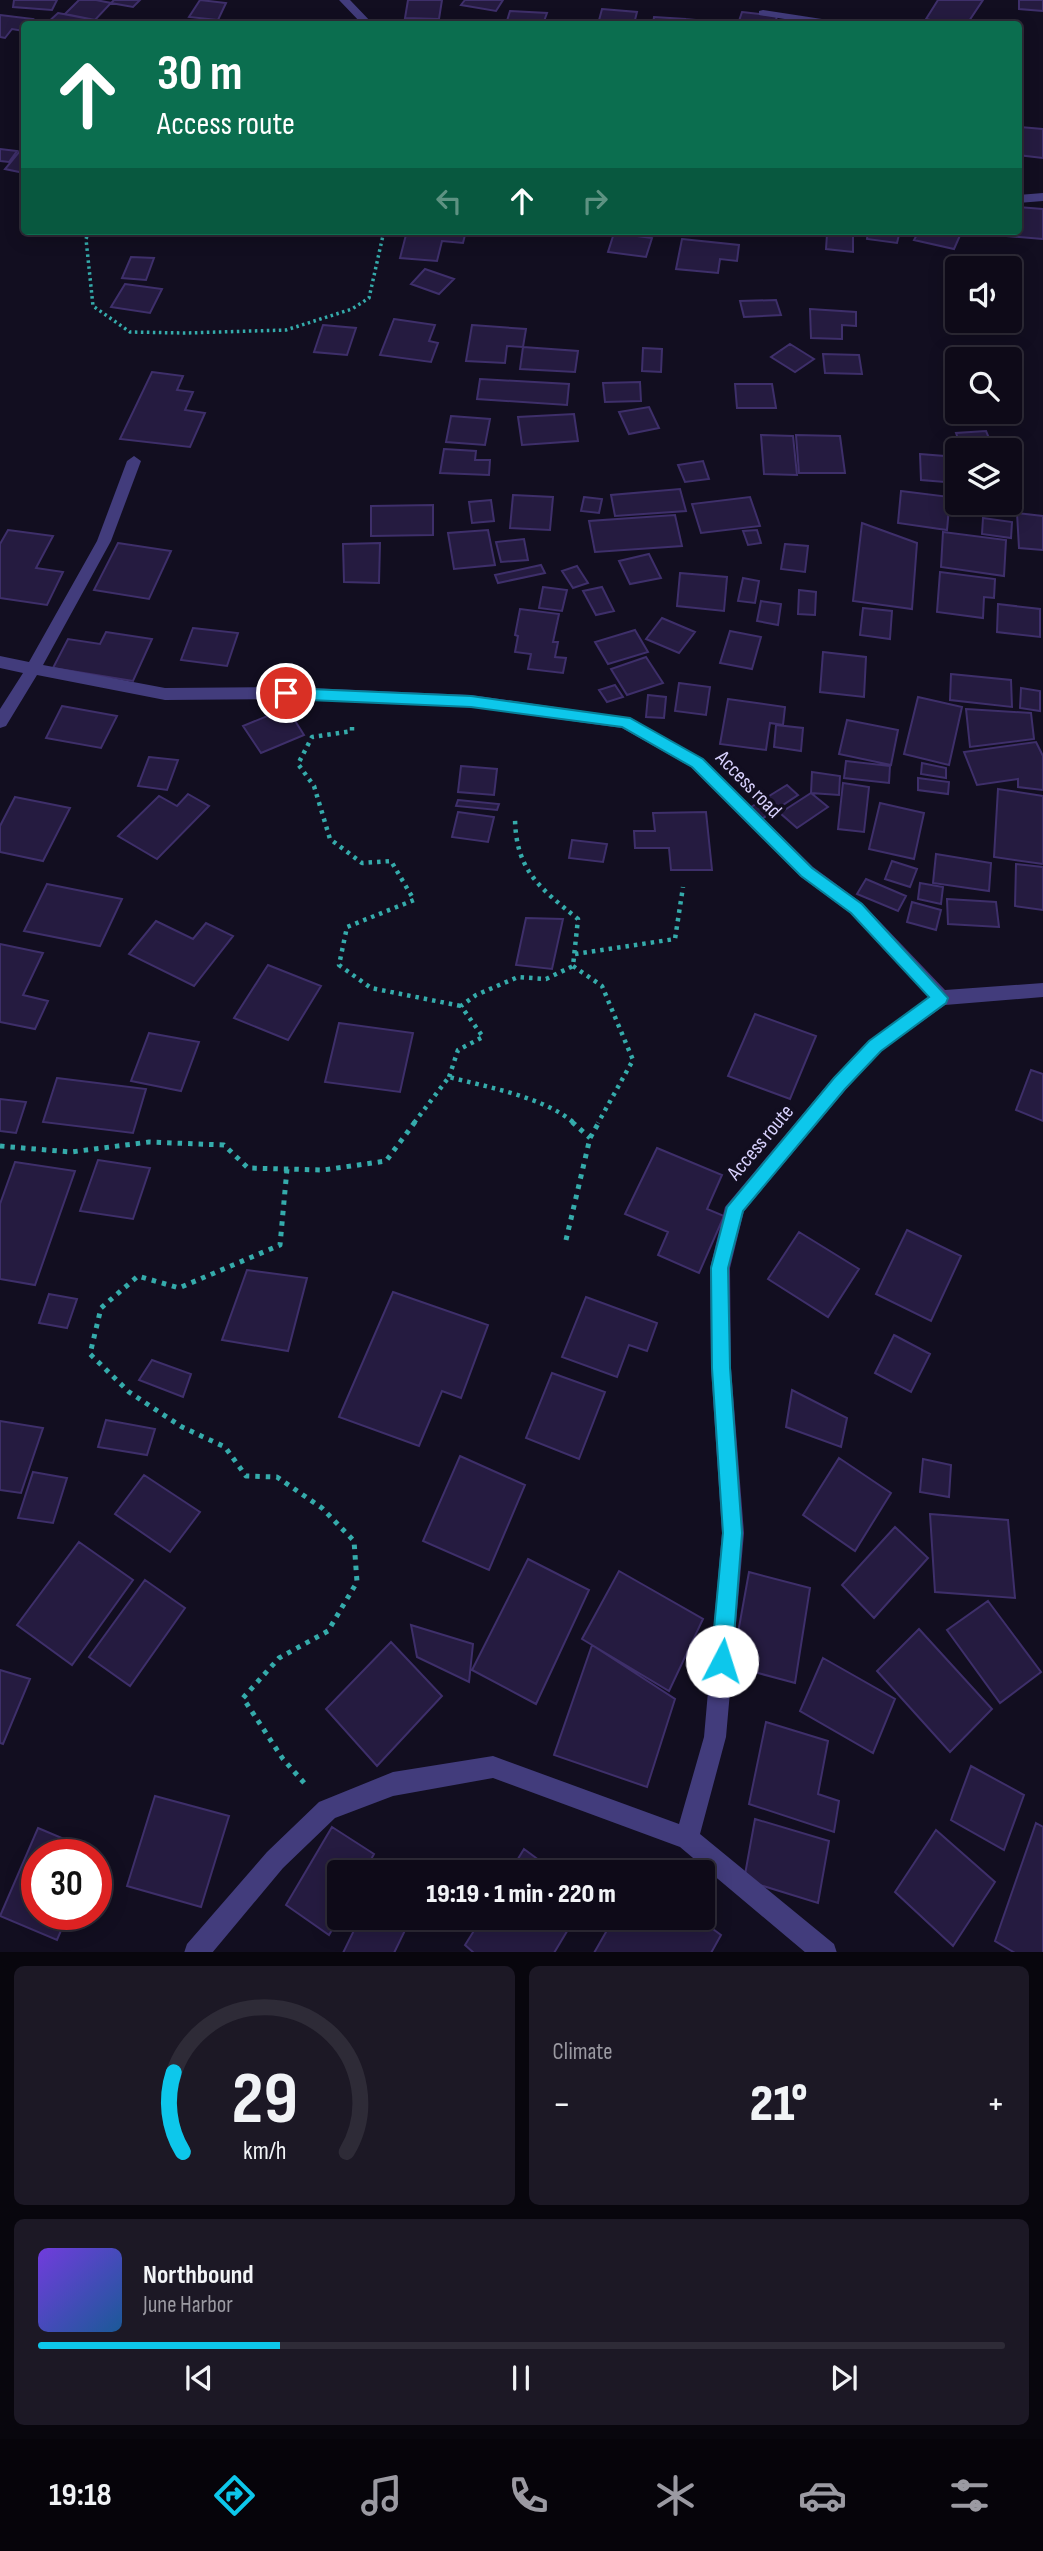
<!DOCTYPE html>
<html lang="en">
<head>
<meta charset="utf-8">
<style>
	body { margin:0; font-family:"Sofia Sans Condensed",sans-serif; background:#1c1825; color:#f1f3f6; height:100vh; display:flex; flex-direction:column; font-size:26px; white-space:nowrap }
	* { box-sizing:border-box; margin:0 }
	p { font-size:23px; color:#9b9aa2 }
	.icon { flex:none; width:38px; height:38px; fill:none; stroke:currentColor; stroke-width:2; stroke-linecap:round; stroke-linejoin:round }
	.map { position:relative; height:1952px; overflow:hidden }
	.sheet { display:flex; flex-direction:column; gap:14px; padding:14px; background:#08060d; flex:1 }
	.sheet>* { flex:none }
	.guide { position:absolute; left:21px; top:21px; width:1001px; height:214px; border-radius:7px; box-shadow:0 4px 18px #0003,0 0 0 2px #2e2b37; background:#0b6e4f; color:#fff; overflow:hidden }
	.fabs { position:absolute; left:945px; top:256px; display:grid; gap:14px }
	.fabs a { display:grid; place-items:center; width:77px; height:77px; border-radius:7px; background:#0e0a18; box-shadow:0 4px 18px #0003,0 0 0 2px #2e2b37; font-size:35px }
	.speed { position:absolute; left:21px; top:1839px; display:flex; gap:14px; font-size:35px; font-weight:700; text-align:center }
	.speed>* { display:grid; place-content:center; width:91px; height:91px; border-radius:50%; background:#0e0a18; box-shadow:0 4px 18px #0003,0 0 0 2px #2e2b37; line-height:1 }
	.speed .limit { border:10px solid #d22; background:#fff; color:#111 }
	.pin { position:absolute; display:grid; place-items:center; width:60px; height:60px; color:#fff; margin:-30px; border:4px solid #fff; border-radius:50%; box-shadow:0 2px 7px #0007 }
	.me { position:absolute; width:77px; margin:-38px; rotate:5deg; stroke-linejoin:round; filter:drop-shadow(0 0 5px #0008) }
	.turn { display:flex; align-items:center; gap:24px; height:147px; padding:0 21px; font-size:32px }
	.turn .icon { width:91px; height:91px; stroke-width:2.5 }
	.turn b { display:block; font-size:49px; line-height:60px }
	.lanes { display:flex; align-items:center; height:66px; padding:0 21px; background:#0003; justify-content:center; gap:35px; direction:ltr }
	.lanes .off { opacity:.35 }
	.big { font-size:52px; font-weight:800; line-height:1.1 }
	.sheet .card { flex:1; display:flex; flex-direction:column; justify-content:center; gap:10px; min-width:0; padding:0 24px; border-radius:10px; background:#1c1825 }
	.sheet .dial { align-items:center; gap:0 }
	.dial svg { height:182px; overflow:visible; fill:none; stroke:#2e2b37; stroke-width:7; stroke-linecap:round; text-anchor:middle }
	.dial text { fill:#f1f3f6; stroke:none }
	.song { display:flex; align-items:center; gap:21px }
	.cover { width:84px; height:84px; border-radius:10px; background:linear-gradient(135deg,hsl(260 70% 55%),hsl(210 70% 35%)) }
	.played { height:7px; border-radius:4px; background:linear-gradient(90deg,#0dc7eb 25%,#2e2b37 25%) }
	.keys { display:flex; justify-content:space-around; direction:ltr }
	.heat { display:flex; justify-content:space-between; align-items:center; font-size:38px; direction:ltr }
	.sheet .tiles { flex:1; display:grid; gap:14px; grid-template-columns:1fr 1fr }
	.card:last-child { grid-column:span 2 }
	.trip { position:absolute; left:327px; top:1860px; width:388px; height:70px; border-radius:7px; background:#0e0a18; box-shadow:0 4px 18px #0003,0 0 0 2px #2e2b37; font-weight:800; line-height:70px; text-align:center }
	.menu { display:flex; height:112px; justify-content:space-around; align-items:center; background:#06040a; color:#9b9aa2 }
	.menu .icon { width:49px; height:49px }
	.menu .selected { color:#0dc7eb }
	.menu b { font-size:32px; color:#f1f3f6 }
	.map>svg:first-child { display:block }
</style>
</head>
<body>
<div class="map">
<svg width="1043" height="1953" viewBox="0 0 1043 1953">
	<rect width="100%" height="100%" fill="#120e20"/>
	<path fill="#251b40" stroke="#3e2f6a" stroke-width="2" d="M14 0H57L52 10 13 7Z
		M79 0H96L111 3 95 20 65 14Z
		M114 0H140L133 7 111 3Z
		M200 0 226 3 218 20 189 17Z
		M408 0H442L439 19 405 18Z
		M465 0H503L496 11 461 5Z
		M938 0H983L967 24H949L926 19Z
		M1019 0H1043V11L1019 9Z
		M602 9 637 12 634 24H598Z
		M510 11 547 13 543 24H506Z
		M742 12 777 16 775 24H738Z
		M58 13 95 20 91 24H46Z
		M0 15 33 19 30 24H24V31L12 29 5 38 0 37Z
		M654 17 685 19 684 24H653Z
		M685 19 717 22V24H684Z
		M1020 127 1043 129V158L1018 155Z
		M24 146V173L5 169Z
		M0 149 17 151 9 162 0 161Z
		M1018 207 1043 209V239L1007 236V231H1018Z
		M407 231H466L463 243 442 241 437 261 400 258Z
		M868 231H900L897 243 867 239Z
		M919 231H962L954 249 914 240Z
		M614 233 652 238 646 257 608 252Z
		M827 234 853 236V252L826 249Z
		M682 239 739 245 737 261 720 259 718 273 676 269Z
		M131 257 154 258 146 280 122 278Z
		M425 269 454 279 439 294 411 284Z
		M125 284 162 289 150 313 111 307Z
		M776 300 781 315 744 317 740 301Z
		M810 309 856 312V326L842 325V339L811 338Z
		M394 319 435 325 429 341 438 343 431 362 380 355Z
		M323 325 356 328 347 355 314 352Z
		M472 325 526 329 523 347 507 346 505 363 466 361Z
		M790 344 814 359 795 372 771 357Z
		M523 347 578 351 575 372 520 369Z
		M643 348 662 349 661 372 642 371Z
		M823 354 859 355 862 374 825 373Z
		M152 372 183 376 177 390 193 392 185 410 205 413 190 447 120 439Z
		M480 379 569 384 567 405 477 399Z
		M640 382 641 401 605 402 603 383Z
		M735 384H772L776 408H737Z
		M649 407 659 428 629 434 619 412Z
		M574 414 578 441 522 445 518 417Z
		M451 416 490 419 485 445 446 442Z
		M986 431 994 450H962L956 433Z
		M761 435 793 436 797 475 764 474Z
		M796 435 840 436 845 473H799Z
		M444 449 476 451 475 460H490L489 475 440 473Z
		M920 454 957 457V483L921 480Z
		M703 461 709 479 685 482 678 465Z
		M680 489 686 511 615 516 611 495Z
		M901 491 950 497 947 530 898 523Z
		M513 495 553 497 550 530 510 528Z
		M584 497 602 499 599 513 581 511Z
		M750 497 760 526 701 533 692 504Z
		M491 500 494 521 472 523 469 502Z
		M433 505V535L371 536V506Z
		M1017 513 1043 516V550L1019 548Z
		M675 515 682 546 595 552 589 521Z
		M983 518 1012 522 1011 538 982 534Z
		M862 523 917 543 912 609 853 601Z
		M8 530 53 536 36 568 63 572 47 605 0 598V544Z
		M488 530 495 565 454 569 448 533Z
		M757 530 761 543 748 545 743 531Z
		M943 532 1006 540 1004 576 941 567Z
		M524 539 528 560 501 562 496 542Z
		M118 543 171 551 149 599 94 590Z
		M380 543 379 583 344 582 343 544Z
		M785 544 808 546 805 572 781 569Z
		M649 554 661 578 630 584 619 561Z
		M541 565 545 573 498 583 495 575Z
		M577 566 588 583 573 588 562 571Z
		M940 572 995 579 994 598 984 597 983 618 937 612Z
		M680 573 727 577 724 611 677 606Z
		M743 578 759 581 755 603 738 601Z
		M543 587 567 590 562 611 539 608Z
		M602 587 614 611 596 615 583 591Z
		M799 590 816 592 815 615 798 614Z
		M761 601 781 604 778 625 757 621Z
		M998 604 1040 609V637L997 632Z
		M863 608 892 611 890 639 860 635Z
		M520 609 559 614 553 642H558L555 657 566 658 563 673 528 669 531 654 515 652 518 636 515 635Z
		M662 618 695 632 679 653 646 639Z
		M193 628 238 633 227 666 181 660Z
		M635 630 648 652 608 664 595 642Z
		M730 631 761 637 752 669 720 663Z
		M106 632 152 639 133 681 53 668 68 639 100 644Z
		M823 652 866 657 864 697 820 692Z
		M646 657 663 683 627 695 611 669Z
		M951 674 1011 680 1012 707 950 700Z
		M679 683 710 687 706 715 675 711Z
		M615 685 623 697 607 702 599 690Z
		M1021 688 1040 691V711L1020 708Z
		M648 695 666 697 664 718 646 717Z
		M918 697 962 707 949 765 904 754Z
		M728 699 785 707 783 725 770 723 766 750 720 744Z
		M62 706 117 716 101 748 46 738Z
		M287 708 304 735 261 753 243 726Z
		M966 709 1031 713 1034 739 970 747Z
		M847 720 898 730 891 765 839 754Z
		M776 725 803 728 801 751 774 747Z
		M1036 742 1043 756V790L1018 787V779L977 785 964 752Z
		M149 757 178 760 167 790 138 786Z
		M846 761 890 766 889 783 844 778Z
		M922 763 946 768V778L921 774Z
		M461 766 497 769 494 795 458 792Z
		M812 772 840 776 839 795 811 793Z
		M918 778 949 782 948 794 918 790Z
		M843 783 869 787 864 832 838 829Z
		M787 785 798 795 760 820 748 809Z
		M998 789 1043 796V864L994 857Z
		M811 793 828 807 797 828 780 813Z
		M188 794 209 806 157 859 118 836 159 796 177 806Z
		M15 797 70 808 43 861 0 852V826Z
		M458 800 499 804 497 810 456 806Z
		M880 803 924 813 914 859 869 849Z
		M458 812 494 817 488 842 452 837Z
		M706 812 712 870H671L669 848H635L634 831H655L653 813Z
		M572 840 607 844 603 862 569 858Z
		M936 854 991 863 989 891 933 883Z
		M892 861 917 869 910 887 885 879Z
		M1016 864 1043 867V910L1015 906Z
		M866 879 906 896 898 911 857 894Z
		M920 883 943 887 941 904 918 899Z
		M47 884 122 899 100 946 24 931Z
		M947 899 996 902 999 927 948 924Z
		M912 902 941 910 936 930 907 922Z
		M526 918 563 919 552 969 516 965Z
		M156 921 193 939 206 923 233 936 194 986 129 954Z
		M0 944 43 953 23 995 48 1001 35 1029 0 1022Z
		M268 965 321 986 288 1040 234 1018Z
		M755 1014 816 1036 790 1099 728 1076Z
		M339 1023 413 1033 400 1092 325 1082Z
		M149 1033 199 1042 181 1091 131 1081Z
		M1031 1070 1043 1074V1121L1016 1110Z
		M57 1078 146 1089 133 1133 43 1122Z
		M0 1099 26 1102 16 1133 0 1131Z
		M657 1148 722 1175 707 1209 724 1216 699 1273 658 1255 668 1232 625 1214Z
		M98 1160 150 1168 133 1219 80 1211Z
		M15 1162 75 1171 35 1285 0 1279V1204Z
		M907 1230 961 1256 931 1321 876 1294Z
		M799 1232 859 1269 828 1317 768 1279Z
		M247 1270 307 1278 288 1351 222 1340Z
		M393 1292 488 1325 461 1398 442 1391 419 1446 339 1417Z
		M49 1294 77 1299 67 1328 39 1323Z
		M586 1297 657 1323 647 1351 629 1345 617 1377 562 1357Z
		M894 1335 930 1354 911 1392 875 1373Z
		M152 1360 191 1374 183 1397 139 1380Z
		M552 1373 605 1392 579 1459 526 1438Z
		M792 1390 847 1418 841 1447 786 1427Z
		M106 1420 155 1429 147 1455 98 1447Z
		M0 1421 43 1428 21 1493 0 1490Z
		M460 1456 525 1485 489 1570 423 1541Z
		M839 1458 891 1493 855 1551 803 1515Z
		M923 1459 951 1465 949 1497 920 1492Z
		M33 1472 67 1478 53 1523 18 1518Z
		M144 1475 200 1512 170 1552 115 1514Z
		M930 1514 1008 1520 1015 1598 935 1592Z
		M895 1527 928 1558 874 1618 842 1585Z
		M79 1542 133 1580 72 1665 17 1625Z
		M528 1559 589 1590 536 1704 472 1670Z
		M619 1571 703 1619 669 1691 582 1639Z
		M749 1572 810 1588 795 1683 732 1666Z
		M145 1580 185 1608 130 1686 89 1657Z
		M988 1601 1041 1672 1000 1703 947 1630Z
		M411 1625 473 1644 469 1682 417 1657Z
		M919 1629 992 1709 950 1752 877 1671Z
		M391 1642 442 1696 377 1766 326 1709Z
		M592 1645 675 1699 647 1787 554 1755Z
		M823 1658 895 1699 873 1753 800 1711Z
		M0 1670 30 1679 3 1744 0 1743Z
		M766 1722 828 1741 818 1794 839 1801 834 1832 749 1804Z
		M971 1766 1024 1795 1004 1850 951 1820Z
		M155 1796 229 1816 201 1907 127 1886Z
		M755 1819 829 1841 818 1903 744 1880Z
		M1036 1823 1043 1827V1953H1015L995 1941Z
		M332 1827 374 1854 364 1872H340V1916L329 1935 286 1905Z
		M38 1828 95 1852 94 1855H37V1914H68L57 1940 0 1916Z
		M936 1830 995 1882 953 1946 895 1892Z
		M524 1849 555 1872H510Z
		M360 1918H411L394 1953H343Z
		M482 1918H575L554 1953H474L465 1945Z
		M614 1918H698L721 1935 711 1953H594Z"/>
	<g fill="none" stroke-linecap="round" stroke-linejoin="round">
		<path stroke="#35abab" stroke-width="3.5" stroke-dasharray="2.5 3.5" stroke-linecap="butt" d="M89 231 86 239 93 306 130 332 185 333 286 330 352 309 369 298 384 231"/>
		<path stroke="#35abab" stroke-width="4.5" stroke-dasharray="3.5 5" stroke-linecap="butt" d="M352 727V731L312 737 298 764 314 786 330 839 362 863 391 861 414 900 347 927 339 965 371 988 461 1006
			M575 954 675 939 683 887
			M573 966 602 986 633 1060 598 1123
			M449 1077 458 1050 483 1037 461 1006 476 995 518 977 546 979 573 966 578 919C539 887 515 870 515 816
			M414 1123 449 1077C487 1087 544 1097 574 1123"/>
		<path stroke="#35abab" stroke-width="5" stroke-dasharray="4.5 6" stroke-linecap="butt" d="M572 1122 590 1138
			M0 1146 71 1152 149 1142 224 1145 248 1168 323 1170 386 1161 415 1122
			M287 1169 280 1245 179 1288 138 1276 101 1308 90 1354 129 1392 182 1427 225 1447 246 1476 277 1477 322 1508 354 1541 357 1582 328 1631 279 1658 243 1698 283 1759 306 1785
			M566 1240 590 1138 599 1122"/>
		<path fill="#423c7c" fill-rule="evenodd" d="M339 0H350L373 24H362Z
			M763 10 835 21 841 24H817L759 15V11Z
			M1043 193V201L1018 203V195Z
			M134 456 141 461 111 541 43 665 165 688 286 687 471 695 631 718 703 759 813 867 862 903 945 990 1043 983V997L945 1005 881 1051 846 1089 744 1211 730 1268 731 1368 744 1533 726 1737 700 1834 834 1944 837 1953H806L680 1847 493 1778 393 1796 335 1818 283 1868 212 1953H184L187 1944 267 1852 319 1802 393 1772 493 1756 679 1824 704 1737 722 1533 711 1368 710 1268 725 1207 834 1077 869 1041 929 997 850 913 801 877 691 767 622 728 471 707 286 699 165 700 37 675 6 726 0 728V709L23 673 0 668V656L29 662 97 541 127 461Z"/>
	</g>
	<path fill="#0dc7eb" stroke="#088199" stroke-width="2" d="M286 688 471 696 630 718 703 759 812 868 862 904 948 998 946 1003 881 1051 845 1089 743 1211 728 1268 730 1368 742 1533 732 1661 729 1668 722 1671 714 1668 711 1661 723 1533 712 1368 711 1268 727 1207 834 1078 869 1041 929 997 851 913 801 876 692 767 622 727 471 707 286 699 279 693Z"/>
	<g text-anchor="middle" stroke-width="7" stroke-linejoin="round" paint-order="stroke">
		<g font-size="21" fill="#d7d0fc" stroke="#120e20">
			<text transform="translate(749 784) rotate(46)" y="7">Access road</text>
			<text transform="translate(760 1142) rotate(-50)" y="7">Access route</text>
		</g>
	</g>
</svg>
<div class="fabs">
<a><svg class="icon" aria-label="sound" viewBox="0 0 24 24"><path d="M4 9h4l5-4v14l-5-4H4zM17 9q2 3 0 6"/></svg></a>
<a><svg class="icon" aria-label="search" viewBox="0 0 24 24"><circle cx="10" cy="10" r="6"/><path d="M15 15l6 6"/></svg></a>
<a><svg class="icon" aria-label="layers" viewBox="0 0 24 24"><path d="M12 4l9 5-9 5-9-5zM3 14l9 5 9-5"/></svg></a>
</div>
<div class="speed"><div class="limit">30</div></div>
<div class="pin" style="left:286px;top:693px;background:#d93025"><svg class="icon" aria-label="arrive" viewBox="0 0 24 24"><path d="M6 21V4h12l-3 4 3 4H6"/></svg></div>
<svg class="me" style="left:722px;top:1661px" viewBox="-20 -20 40 40"><circle r="19" fill="#fff"/><path d="M0-13L10 11 0 6-10 11z" fill="#0dc7eb"/></svg>
<div class="trip">19:19 · 1 min · 220 m</div>
<div class="guide">
<div class="turn"><svg class="icon" aria-label="ahead" viewBox="0 0 24 24"><path d="M12 20V5M6 11l6-6 6 6"/></svg><div><b>30 m</b>Access route</div></div>
<div class="lanes"><svg class="icon off" aria-label="left" viewBox="0 0 24 24"><path d="M17 20v-9H6M10 6l-5 5 5 5"/></svg><svg class="icon" aria-label="ahead" viewBox="0 0 24 24"><path d="M12 20V5M6 11l6-6 6 6"/></svg><svg class="icon off" aria-label="right" viewBox="0 0 24 24"><path d="M7 20v-9h11M14 6l5 5-5 5"/></svg></div>
</div>
</div>
<section class="sheet">
<div class="tiles">
<div class="card dial"><svg viewBox="0 0 100 80">
<path d="M14 69A42 42 0 1 1 86 69"/>
<path d="M14 69A42 42 0 0 1 10 34" stroke="#0dc7eb"/>
<text x="50" y="56" font-size="32" font-weight="700">29</text>
<text x="50" y="72" font-size="11">km/h</text>
</svg></div>
<div class="card"><p>Climate</p>
<div class="heat"><a>−</a><b class="big">21°</b><a>+</a></div>
</div>
<div class="card">
<div class="song"><i class="cover"></i><div><b>Northbound</b><p>June Harbor</p></div></div>
<div class="played"></div>
<div class="keys"><svg class="icon" aria-label="previous" viewBox="0 0 24 24"><path d="M18 5L8 12l10 7zM5 5v14"/></svg><svg class="icon" aria-label="pause" viewBox="0 0 24 24"><path d="M8 5v14M16 5v14"/></svg><svg class="icon" aria-label="next" viewBox="0 0 24 24"><path d="M6 5l10 7-10 7zM19 5v14"/></svg></div>
</div>
</div>
</section>
<nav class="menu">
<b>19:18</b>
<svg class="icon selected" aria-label="directions" viewBox="0 0 24 24"><path d="M12 3l9 9-9 9-9-9zM9 14v-3h6M13 9l2 2-2 2"/></svg>
<svg class="icon" aria-label="music" viewBox="0 0 24 24"><path d="M9 18V5l10-2v13"/><circle cx="6" cy="18" r="3"/><circle cx="16" cy="16" r="3"/></svg>
<svg class="icon" aria-label="phone" viewBox="0 0 24 24"><path d="M5 4h4l2 5-3 2q2 4 5 5l2-3 5 2v4C11 20 4 13 5 4z"/></svg>
<svg class="icon" aria-label="climate" viewBox="0 0 24 24"><path d="M12 3v18M4 7l16 10M4 17L20 7"/></svg>
<svg class="icon" aria-label="car" viewBox="0 0 24 24"><path d="M5 17H2v-5l4-1 3-4h7l3 4 3 1v5h-3M9 17h6M6 11h13"/><circle cx="7" cy="17" r="2"/><circle cx="17" cy="17" r="2"/></svg>
<svg class="icon" aria-label="filters" viewBox="0 0 24 24"><path d="M4 7h16M4 17h16"/><circle cx="9" cy="7" r="2"/><circle cx="15" cy="17" r="2"/></svg>
</nav>
</body>
</html>
